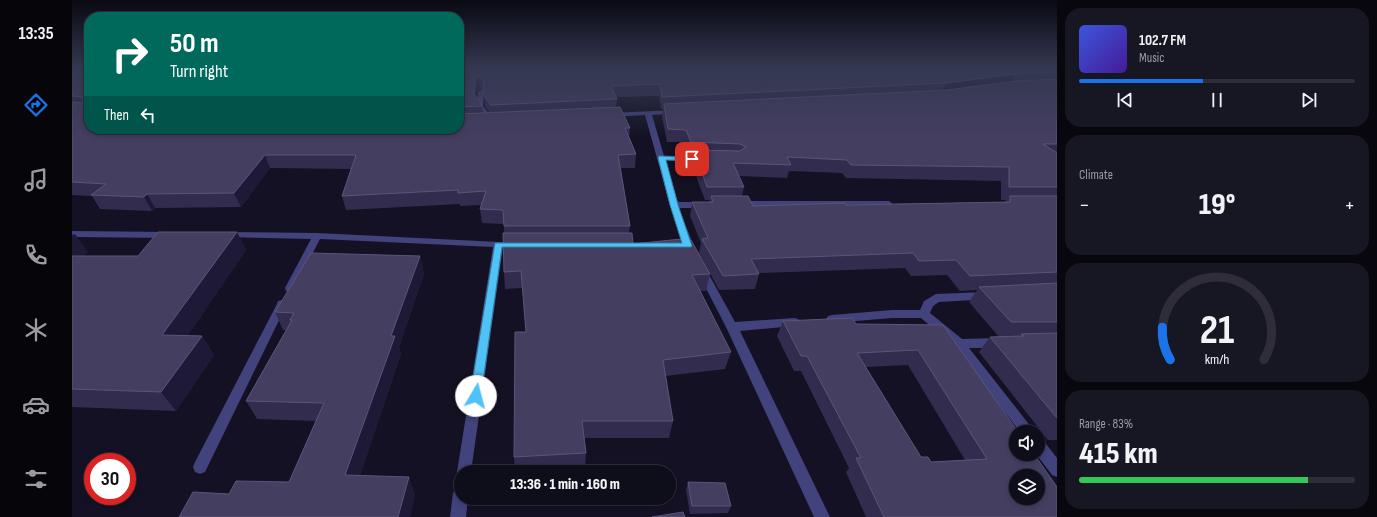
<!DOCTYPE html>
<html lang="en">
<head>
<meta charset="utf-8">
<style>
	body { margin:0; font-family:"Sofia Sans Condensed",sans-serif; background:#171623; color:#f1f3f6; height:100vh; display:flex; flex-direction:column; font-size:15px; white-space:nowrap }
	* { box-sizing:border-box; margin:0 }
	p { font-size:13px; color:#9b9ca2 }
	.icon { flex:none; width:22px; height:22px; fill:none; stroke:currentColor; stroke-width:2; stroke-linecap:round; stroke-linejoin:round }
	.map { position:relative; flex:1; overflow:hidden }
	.side { display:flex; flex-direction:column; gap:8px; padding:8px; background:#08070e; width:320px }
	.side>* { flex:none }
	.hud { position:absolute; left:12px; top:12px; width:380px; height:122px; border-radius:16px; box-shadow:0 2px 6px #0003,0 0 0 1px #2e2d39; background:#00695c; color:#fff; overflow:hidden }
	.fabs { position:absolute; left:937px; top:425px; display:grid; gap:8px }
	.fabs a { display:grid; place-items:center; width:36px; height:36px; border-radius:50%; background:#0e0d1a; box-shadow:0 2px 6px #0003,0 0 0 1px #2e2d39; font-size:20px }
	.speed { position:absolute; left:12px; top:453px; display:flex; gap:8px; font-size:20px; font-weight:700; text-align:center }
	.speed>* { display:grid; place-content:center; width:52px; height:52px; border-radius:50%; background:#0e0d1a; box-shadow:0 2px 6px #0003,0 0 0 1px #2e2d39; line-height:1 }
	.speed .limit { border:6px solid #d22; background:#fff; color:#111 }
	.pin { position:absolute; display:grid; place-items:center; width:34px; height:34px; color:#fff; margin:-17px; border-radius:8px; box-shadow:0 2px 6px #0006 }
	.me { position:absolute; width:44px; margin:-22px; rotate:8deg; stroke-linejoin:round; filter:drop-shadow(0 0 3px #0008) }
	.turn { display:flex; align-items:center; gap:14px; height:84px; padding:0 20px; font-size:18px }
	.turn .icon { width:52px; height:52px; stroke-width:2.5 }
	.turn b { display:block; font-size:28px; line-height:34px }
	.then { display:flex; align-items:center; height:38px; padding:0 20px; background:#0003; gap:8px; font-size:15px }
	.big { font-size:30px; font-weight:800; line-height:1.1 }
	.side .widget { flex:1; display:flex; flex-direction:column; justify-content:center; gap:6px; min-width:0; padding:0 14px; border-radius:16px; background:#171623 }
	.side .dial { align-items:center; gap:0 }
	.dial svg { height:104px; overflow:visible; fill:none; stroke:#2e2d39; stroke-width:7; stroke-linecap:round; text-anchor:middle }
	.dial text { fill:#f1f3f6; stroke:none }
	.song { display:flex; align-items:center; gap:12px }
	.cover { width:48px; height:48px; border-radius:6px; background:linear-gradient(135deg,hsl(230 70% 55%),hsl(260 70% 35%)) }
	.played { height:4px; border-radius:2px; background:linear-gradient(90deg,#1a73e8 45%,#2e2d39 45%) }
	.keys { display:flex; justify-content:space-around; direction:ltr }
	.heat { display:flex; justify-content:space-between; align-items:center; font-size:22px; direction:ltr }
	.charge { height:6px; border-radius:3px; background:linear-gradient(90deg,#34c759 83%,#2e2d39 0) }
	.trip { position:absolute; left:382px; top:465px; width:222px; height:40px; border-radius:20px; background:#0e0d1a; box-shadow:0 2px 6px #0003,0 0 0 1px #2e2d39; font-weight:800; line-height:40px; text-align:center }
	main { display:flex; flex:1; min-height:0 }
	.dock { display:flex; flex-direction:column; width:72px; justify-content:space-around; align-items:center; background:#06050a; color:#9b9ca2 }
	.dock .icon { width:28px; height:28px }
	.dock .active { color:#1a73e8 }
	.dock b { font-size:18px; color:#f1f3f6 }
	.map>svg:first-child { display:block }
</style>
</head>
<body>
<main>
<nav class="dock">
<b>13:35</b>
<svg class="icon active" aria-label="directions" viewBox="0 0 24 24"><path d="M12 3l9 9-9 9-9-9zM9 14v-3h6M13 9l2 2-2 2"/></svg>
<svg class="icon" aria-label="music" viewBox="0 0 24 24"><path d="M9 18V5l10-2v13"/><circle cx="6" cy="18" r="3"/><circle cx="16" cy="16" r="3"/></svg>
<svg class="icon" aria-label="phone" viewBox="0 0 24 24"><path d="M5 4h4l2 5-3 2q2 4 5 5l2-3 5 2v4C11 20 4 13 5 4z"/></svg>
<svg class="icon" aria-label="climate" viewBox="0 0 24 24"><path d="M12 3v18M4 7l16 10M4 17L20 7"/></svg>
<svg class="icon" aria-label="car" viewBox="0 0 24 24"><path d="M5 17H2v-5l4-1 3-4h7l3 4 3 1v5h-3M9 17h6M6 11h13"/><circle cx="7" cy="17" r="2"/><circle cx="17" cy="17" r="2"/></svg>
<svg class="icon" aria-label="filters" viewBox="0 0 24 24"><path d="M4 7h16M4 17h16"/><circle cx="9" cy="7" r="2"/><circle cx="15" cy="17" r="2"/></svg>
</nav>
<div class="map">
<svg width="985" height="517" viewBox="0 0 985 517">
	<rect width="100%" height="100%" fill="#131123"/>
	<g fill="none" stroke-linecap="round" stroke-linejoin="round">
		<path fill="#42427c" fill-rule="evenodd" d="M409 90 412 92 411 106 419 116 418 121 415 123 412 121 413 116 405 106 406 92Z
			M604 110 607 112 606 113 580 115 592 156 633 158 637 160 633 162 593 160 606 202H633L637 205 633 208H607L624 252 619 255 614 252 598 205 573 115 538 117 535 115 538 113Z
			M667 201H817L821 204 817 207 664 206 663 204 664 202Z
			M0 231 98 232 103 235 98 238 0 237Z
			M154 232 245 233 447 243 449 245 447 247H431L399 472H389V478L387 477 385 472 421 247 248 239 223 288 222 291H214L213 288 239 239 151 237 149 235Z
			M630 268 635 271 663 322 722 318 726 319 728 322 726 325 722 326 668 331 758 517H742L654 327 625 271Z
			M915 292 919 293 920 296 919 299 867 302 861 306 858 313 890 339 927 338 931 340 933 343 931 346 927 348H897L963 432H948L883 347 849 318H820L760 323 756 322 754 319 756 316 760 315 820 310H848L852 301 864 294Z
			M210 300 214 301 215 304 133 472 128 474 123 472 121 467 123 462 205 304 206 301Z
			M966 439 971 440 985 458V477L980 475 964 454H966Z
			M389 486V498H396L394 517H378L381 493 384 488Z"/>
	</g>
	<path fill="#322c4f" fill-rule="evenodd" d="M0 66 248 132H289L387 129V66H985V440H976L907 352 918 337H927L897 302 905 290 888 291 875 275 839 276 833 268 687 273V274L683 289 647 290 627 253 629 243 618 216 620 202H637L638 200H633L619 163 621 156 617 155 612 142H595L590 116 591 109H589L587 96 544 97 545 99 544 107 558 128 557 137 564 154 563 168H549L558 226 557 233 561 244 610 242 638 274 634 291H628L659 352 653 369 593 376 601 421 597 438H512L514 453 513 469 470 472H443L442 457 454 332 451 288 433 289 432 272V224L410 223 408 209 409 205 388 206V204L274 210 270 196 279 169 198 168 169 207 83 208 80 211 28 209 20 196 0 195ZM408 89 411 90 413 106 417 112 411 113 410 104 404 97 405 91ZM717 171 770 173 774 178 929 181V200H934L933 202 681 206 670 196 672 187 667 176 715 178Z
		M165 232 174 250 116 335 130 336 142 355 104 411 0 407V233L16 252 11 256H66Z
		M348 256 352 274 327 347 329 354 288 475 343 494 338 517H107L157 494 217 482 244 421 185 419 174 401 214 330H211L203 312Z
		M711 321 784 324 871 325 985 517H794L774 472 777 468 729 371H722L705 336ZM836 365 893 460 859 462 849 457 794 367Z
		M616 482 659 506 656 513 618 514 614 490Z"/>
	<path fill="#1e1936" d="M944 74 938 86 869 94 874 83Z
		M407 77 408 89 405 91 404 106 402 94 404 79Z
		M236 129H250L238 144 234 131Z
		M193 155 198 168 169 207 162 193Z
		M75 194 83 208 80 211 72 197Z
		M165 232 174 250 104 354 90 335Z
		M3 234 16 252 0 265V236Z
		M348 256 352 274 327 347 329 354 282 492 273 475 319 336Z
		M130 336 142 355 104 411 89 392Z
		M337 477 343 494 338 517H326Z"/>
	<path fill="#443e61" stroke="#5b5679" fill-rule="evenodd" d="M0 66H17V129H236L234 131 289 132 291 129H387V114L548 107 558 128H553L564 154 546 155 558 226H432L431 210 408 209 414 191 386 193V190L270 196 284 155H193L162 193 75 194 72 197 19 195 34 184 0 182V102L10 103 11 102V97L0 96Z
		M387 66H985V72L944 74 874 83 590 97 588 84 539 86 545 99 419 105 411 94 412 79 407 77 404 79 402 94 410 104V106L387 107Z
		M985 79V144H971L985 153V187H937V167L779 165 775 160 715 157 719 165 661 163 672 187H635L622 150 668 151 674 147 668 144 619 142 614 130 596 129 592 104 875 90 944 81Z
		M639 196H676L681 206 773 203 774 205 938 202V196H985V272L898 276 884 260 847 261 841 253 679 259 687 274 651 276 630 239 636 238 620 202H641Z
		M86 232H165L90 335 130 336 89 392 0 389V256H66Z
		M431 233H560L561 244 609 239 610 242 619 240 638 274 620 275 659 352 591 360 601 421H510L514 453 442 457 443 332H454L449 271 432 272Z
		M239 253 348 256 319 336H323L273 475 337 477 326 517H107L121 492 157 494 164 481 217 482 252 403 174 401 220 320H218L222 313 203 312Z
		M985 283V322H939L907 287Z
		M780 318 784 324 871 325 946 432H944V454H962L985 487V517H812L784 458H789L735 356H729L711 321ZM846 350 915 459 859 462 856 457H849L785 353ZM944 476H966V498H944Z
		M985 333V418L918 337 952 336 949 334Z
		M616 482 653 483 659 506H620Z
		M611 512 613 517H580Z"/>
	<linearGradient id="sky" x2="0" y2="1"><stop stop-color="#0a0913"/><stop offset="0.48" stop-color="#333850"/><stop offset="1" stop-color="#333850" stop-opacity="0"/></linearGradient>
	<rect width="985" height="138" fill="url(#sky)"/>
	<path fill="#4fc3f7" stroke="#337fa1" d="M587 156 620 157 623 159 620 161 594 160 606 205 620 246 619 247H430L409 396 408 400 404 401 399 400 398 396 423 243H610L598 205 586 158Z"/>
</svg>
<div class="fabs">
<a><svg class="icon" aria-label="sound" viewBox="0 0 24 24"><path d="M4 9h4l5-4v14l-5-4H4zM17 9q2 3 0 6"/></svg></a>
<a><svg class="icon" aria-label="layers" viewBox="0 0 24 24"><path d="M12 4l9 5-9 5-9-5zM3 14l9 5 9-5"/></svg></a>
</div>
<div class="speed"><div class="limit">30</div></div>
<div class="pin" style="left:620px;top:159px;background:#d93025"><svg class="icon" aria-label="arrive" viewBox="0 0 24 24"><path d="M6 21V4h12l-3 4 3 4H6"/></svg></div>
<svg class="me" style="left:404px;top:396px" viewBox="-20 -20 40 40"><circle r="19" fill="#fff"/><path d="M0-13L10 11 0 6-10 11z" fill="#4fc3f7"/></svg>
<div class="trip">13:36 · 1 min · 160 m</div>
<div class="hud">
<div class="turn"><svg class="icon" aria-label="right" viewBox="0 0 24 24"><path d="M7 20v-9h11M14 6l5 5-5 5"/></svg><div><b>50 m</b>Turn right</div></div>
<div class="then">Then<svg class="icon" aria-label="left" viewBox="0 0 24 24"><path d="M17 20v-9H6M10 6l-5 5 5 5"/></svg></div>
</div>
</div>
<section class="side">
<div class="widget">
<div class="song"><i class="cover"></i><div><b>102.7 FM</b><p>Music</p></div></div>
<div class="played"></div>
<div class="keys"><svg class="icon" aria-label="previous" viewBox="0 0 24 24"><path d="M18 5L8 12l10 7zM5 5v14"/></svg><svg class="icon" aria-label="pause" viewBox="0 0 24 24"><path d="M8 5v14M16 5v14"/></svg><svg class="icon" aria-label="next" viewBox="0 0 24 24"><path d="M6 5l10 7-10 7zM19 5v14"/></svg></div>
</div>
<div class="widget"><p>Climate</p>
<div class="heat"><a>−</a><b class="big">19°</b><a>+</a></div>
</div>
<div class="widget dial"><svg viewBox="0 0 100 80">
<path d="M14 69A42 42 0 1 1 86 69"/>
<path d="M14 69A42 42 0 0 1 8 44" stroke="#1a73e8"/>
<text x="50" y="56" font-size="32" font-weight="700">21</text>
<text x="50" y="72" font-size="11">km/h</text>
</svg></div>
<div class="widget"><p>Range · 83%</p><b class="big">415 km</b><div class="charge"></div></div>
</section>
</main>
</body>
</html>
